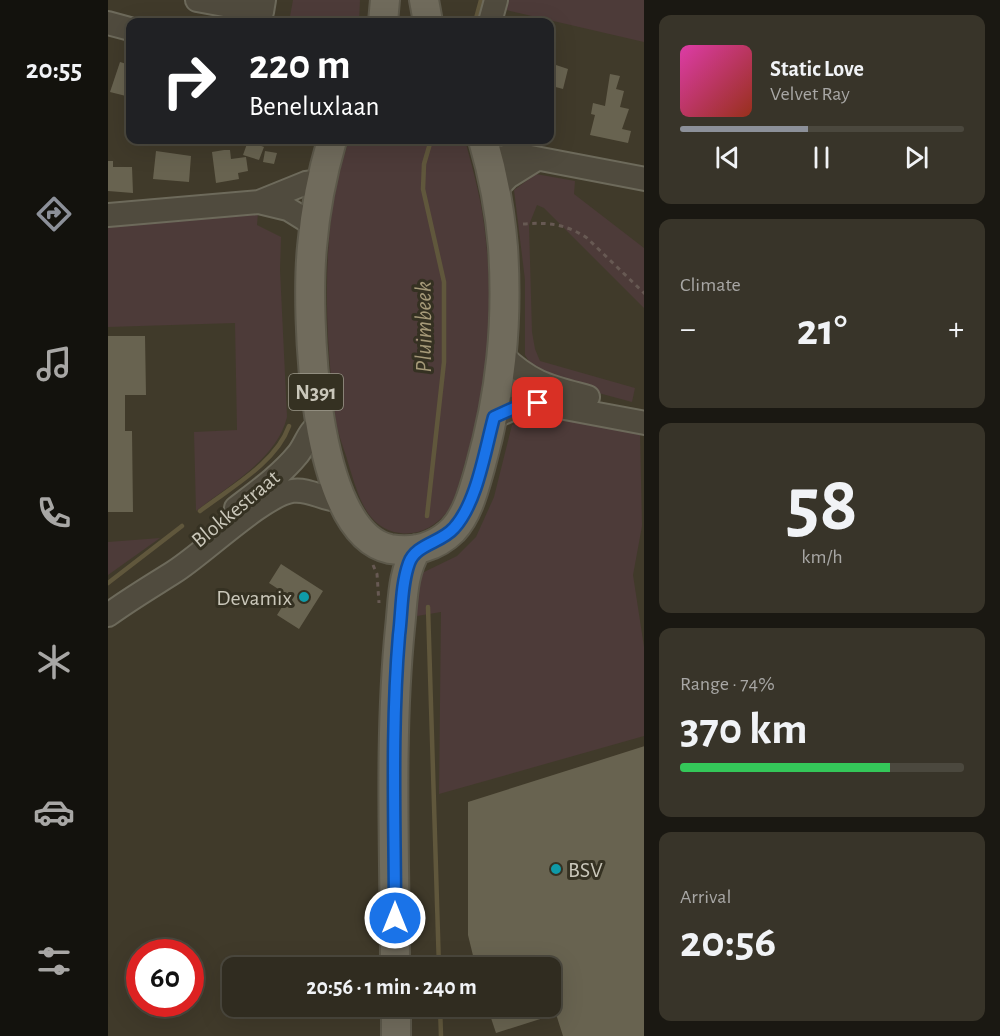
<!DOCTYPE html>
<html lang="en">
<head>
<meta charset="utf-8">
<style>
	body { margin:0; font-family:"Alegreya Sans",sans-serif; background:#383429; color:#f1f3f6; height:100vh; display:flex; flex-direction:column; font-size:22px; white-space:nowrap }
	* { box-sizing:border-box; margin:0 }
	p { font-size:20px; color:#a8a7a5 }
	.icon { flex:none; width:33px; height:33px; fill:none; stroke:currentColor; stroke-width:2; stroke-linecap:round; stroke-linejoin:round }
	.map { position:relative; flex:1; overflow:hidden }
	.drawer { display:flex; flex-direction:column; gap:15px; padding:15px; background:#1a1812; width:356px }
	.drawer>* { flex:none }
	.guide { position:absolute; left:18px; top:18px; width:428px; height:126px; border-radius:12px; box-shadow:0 6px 24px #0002,0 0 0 2px #4b483e; background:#202124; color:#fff; overflow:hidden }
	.speed { position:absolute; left:18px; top:939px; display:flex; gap:12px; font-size:30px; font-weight:700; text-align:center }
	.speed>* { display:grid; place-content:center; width:78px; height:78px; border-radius:50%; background:#302c20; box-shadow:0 6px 24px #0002,0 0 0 2px #4b483e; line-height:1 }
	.speed .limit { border:9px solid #d22; background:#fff; color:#111 }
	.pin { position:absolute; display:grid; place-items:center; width:51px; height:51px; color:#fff; margin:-26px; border-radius:12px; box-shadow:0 3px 9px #0006 }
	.me { position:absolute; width:66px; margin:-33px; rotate:0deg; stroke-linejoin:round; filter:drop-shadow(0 0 4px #0008) }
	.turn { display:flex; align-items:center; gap:21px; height:126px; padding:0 24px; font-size:27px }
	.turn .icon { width:78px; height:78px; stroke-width:2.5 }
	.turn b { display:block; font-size:42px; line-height:51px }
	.big { font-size:45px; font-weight:700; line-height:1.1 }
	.drawer .card { flex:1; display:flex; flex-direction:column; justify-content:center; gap:9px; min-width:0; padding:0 21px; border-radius:12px; background:#383429 }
	.drawer .dial { align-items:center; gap:0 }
	.dial b { font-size:78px; line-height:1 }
	.song { display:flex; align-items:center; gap:18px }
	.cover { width:72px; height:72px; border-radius:9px; background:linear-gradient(135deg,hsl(320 70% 55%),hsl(10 70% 35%)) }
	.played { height:6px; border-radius:3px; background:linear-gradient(90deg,#8c9099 45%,#4b483e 45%) }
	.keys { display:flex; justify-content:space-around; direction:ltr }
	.heat { display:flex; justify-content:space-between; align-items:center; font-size:33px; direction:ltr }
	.charge { height:9px; border-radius:4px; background:linear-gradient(90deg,#34c759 74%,#4b483e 0) }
	.trip { position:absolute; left:114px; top:957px; width:339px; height:60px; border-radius:12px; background:#302c20; box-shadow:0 6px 24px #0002,0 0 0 2px #4b483e; font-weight:700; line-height:60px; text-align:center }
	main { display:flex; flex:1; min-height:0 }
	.tabs { display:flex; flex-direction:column; width:108px; justify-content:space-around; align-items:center; background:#13120d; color:#a8a7a5 }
	.tabs .icon { width:42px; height:42px }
	.tabs .current { color:#8c9099 }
	.tabs b { font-size:27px; color:#f1f3f6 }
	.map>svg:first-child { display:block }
</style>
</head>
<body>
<main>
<nav class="tabs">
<b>20:55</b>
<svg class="icon current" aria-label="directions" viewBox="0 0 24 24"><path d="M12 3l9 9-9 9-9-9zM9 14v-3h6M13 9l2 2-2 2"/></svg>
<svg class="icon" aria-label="music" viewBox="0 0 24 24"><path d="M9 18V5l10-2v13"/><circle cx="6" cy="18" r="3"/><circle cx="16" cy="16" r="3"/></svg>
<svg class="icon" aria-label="phone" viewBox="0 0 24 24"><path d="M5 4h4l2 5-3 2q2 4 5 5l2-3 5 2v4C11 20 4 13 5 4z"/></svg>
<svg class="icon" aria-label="climate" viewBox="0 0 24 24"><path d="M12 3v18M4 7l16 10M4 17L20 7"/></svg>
<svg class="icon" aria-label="car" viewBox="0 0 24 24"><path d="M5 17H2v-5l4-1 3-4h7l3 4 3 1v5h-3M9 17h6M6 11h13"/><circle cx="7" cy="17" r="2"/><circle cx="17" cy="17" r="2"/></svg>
<svg class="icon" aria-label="filters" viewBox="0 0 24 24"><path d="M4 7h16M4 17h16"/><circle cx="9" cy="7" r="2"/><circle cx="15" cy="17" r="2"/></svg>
</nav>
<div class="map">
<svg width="537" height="1036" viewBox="0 0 537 1036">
	<rect width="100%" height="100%" fill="#403a2a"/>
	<path fill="#4d3b39" d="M185 0H252L251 22H181Z
		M397 0H536V42L394 9Z
		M241 140H357C366 173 375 206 378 241 386 318 378 396 355 469 351 483 347 500 339 512 328 526 310 536 292 533 258 529 250 494 241 466 238 454 233 443 230 431 226 414 225 395 223 377 218 325 217 271 223 219 226 192 233 165 241 140Z
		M428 174 467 181 466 194 536 248V308L436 208 429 205 421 225 424 332 427 349 432 361 527 388 524 402 431 377 417 355V280L406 190Z
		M150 213 149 225 173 237 172 270 179 417C169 459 121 485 88 511L86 432 129 430 127 323 0 327V220Z
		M438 415 532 433 534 526 525 575 536 647V736L331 794 333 612 309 616V580L316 572 349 556 368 537 386 497 404 425Z
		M52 538 0 575V542Z"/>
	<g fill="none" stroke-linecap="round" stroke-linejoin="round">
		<path stroke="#60573c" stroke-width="4.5" d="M367 22 373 0
			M92 511C122 488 168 463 181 426
			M319 516 336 362V282L315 189 316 164 323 140
			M0 583 74 526
			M320 607 331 968
			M332 1006 333 1036"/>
	</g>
	<path fill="#686350" d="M12 62 22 65V97L2 92Z
		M448 65 460 69 455 89 444 86 441 93V72L445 73Z
		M502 74 512 76 508 89 516 91 512 107 521 109 514 129 523 131 520 143 482 135 487 115 483 114 485 103 497 106Z
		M140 141 156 147 151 160 135 155Z
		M116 150H122L123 159 138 157 140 171 130 173 131 179 108 183 104 152Z
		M48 151 83 156 81 182 45 179Z
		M157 151 169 153 166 164 155 162Z
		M0 161H5V167H24L25 193 0 191Z
		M0 336H37L38 395H17V431H24L25 512H0Z
		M173 564 215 591 191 629 169 615 181 596 161 583Z
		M537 746V1036H455L448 1014 388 1033 379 1006H442V968H368L360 935V802Z"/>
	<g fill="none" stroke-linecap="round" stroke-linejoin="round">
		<defs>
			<path id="minor" d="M89 0 154 12 156 0
				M382 22 388 0
				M0 23 22 29
				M381 162 400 156H417L537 179
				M387 190 400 177 429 159
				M151 202 198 183 214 181
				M0 215 151 202 180 209 201 222 207 223
				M395 356C424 384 443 387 480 397
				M386 417 417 403H430L537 423
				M128 508C149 492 173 475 190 454 198 444 201 429 213 424
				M0 615C22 599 44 586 66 572 95 554 154 496 184 491 202 488 216 501 233 500"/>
			<path id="major" d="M316 0 320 22
				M275 22 277 0
				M224 140C214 174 207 211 204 247 198 310 203 533 282 549 305 553 328 547 345 530 360 514 366 489 372 468 393 393 400 324 395 247 392 211 385 174 375 140
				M287 968C287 855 281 740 292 628 295 601 294 572 309 549
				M288 1006V1036"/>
		</defs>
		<use href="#minor" stroke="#6d6a5b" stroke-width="26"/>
		<use href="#major" stroke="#5c584a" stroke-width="32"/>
		<path stroke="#675953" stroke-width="3" stroke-dasharray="4.5 4.5" stroke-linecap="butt" d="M415 224C440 222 458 224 479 238L537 294
			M265 565 269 574 271 603"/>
		<use href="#minor" stroke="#504b3e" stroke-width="22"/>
		<use href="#major" stroke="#706b5c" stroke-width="28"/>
	</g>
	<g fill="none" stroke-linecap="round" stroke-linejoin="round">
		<defs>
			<path id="route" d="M287 918C287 824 283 729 291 635 294 612 293 585 301 563 308 544 333 543 346 528 369 503 377 450 386 417L417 403H430"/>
		</defs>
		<use href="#route" stroke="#114b97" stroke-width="15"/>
		<use href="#route" stroke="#1a73e8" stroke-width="10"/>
	</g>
	<g fill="#0f9aa8" stroke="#353122" stroke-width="2">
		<circle cx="196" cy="597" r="6"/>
		<circle cx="448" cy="869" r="6"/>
	</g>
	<g text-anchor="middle" stroke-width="6" stroke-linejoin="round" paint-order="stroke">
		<rect fill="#353122" stroke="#9d9a8c" stroke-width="1.5" x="181" y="374" width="54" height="36" rx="4.5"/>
		<g font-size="21" font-weight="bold" fill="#cac7ba">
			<text x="208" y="399">N391</text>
		</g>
		<g font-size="22" fill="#cac7ba" stroke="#353122">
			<text transform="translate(127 508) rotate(-40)" y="8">Blokkestraat</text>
		</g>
		<g font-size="22" fill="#cac7ba" stroke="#353122" text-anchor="end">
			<text x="184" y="605">Devamix</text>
			<text x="460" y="877" text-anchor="start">BSV</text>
		</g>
		<g font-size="24" font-style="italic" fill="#a59978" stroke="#353122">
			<text transform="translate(315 327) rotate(-90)" y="8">Pluimbeek</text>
		</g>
	</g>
</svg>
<div class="speed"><div class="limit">60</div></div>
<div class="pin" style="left:430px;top:403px;background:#d93025"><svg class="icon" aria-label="arrive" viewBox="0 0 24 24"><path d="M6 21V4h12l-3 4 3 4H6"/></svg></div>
<svg class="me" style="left:287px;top:918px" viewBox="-20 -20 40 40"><circle r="17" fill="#1a73e8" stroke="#fff" stroke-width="3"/><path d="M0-11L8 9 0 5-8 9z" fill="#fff"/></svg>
<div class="trip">20:56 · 1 min · 240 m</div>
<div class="guide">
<div class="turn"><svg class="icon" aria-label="right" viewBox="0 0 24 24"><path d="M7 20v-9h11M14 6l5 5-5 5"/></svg><div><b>220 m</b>Beneluxlaan</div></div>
</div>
</div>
<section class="drawer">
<div class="card">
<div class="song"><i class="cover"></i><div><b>Static Love</b><p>Velvet Ray</p></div></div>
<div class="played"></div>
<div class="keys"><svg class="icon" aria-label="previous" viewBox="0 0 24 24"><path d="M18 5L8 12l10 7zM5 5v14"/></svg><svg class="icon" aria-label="pause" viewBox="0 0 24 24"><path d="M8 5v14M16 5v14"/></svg><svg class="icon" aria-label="next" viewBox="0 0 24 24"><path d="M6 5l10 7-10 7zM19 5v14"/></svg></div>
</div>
<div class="card"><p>Climate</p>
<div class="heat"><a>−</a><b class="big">21°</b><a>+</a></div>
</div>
<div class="card dial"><b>58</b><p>km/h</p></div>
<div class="card"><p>Range · 74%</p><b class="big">370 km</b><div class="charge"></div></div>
<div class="card"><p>Arrival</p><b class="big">20:56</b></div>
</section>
</main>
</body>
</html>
